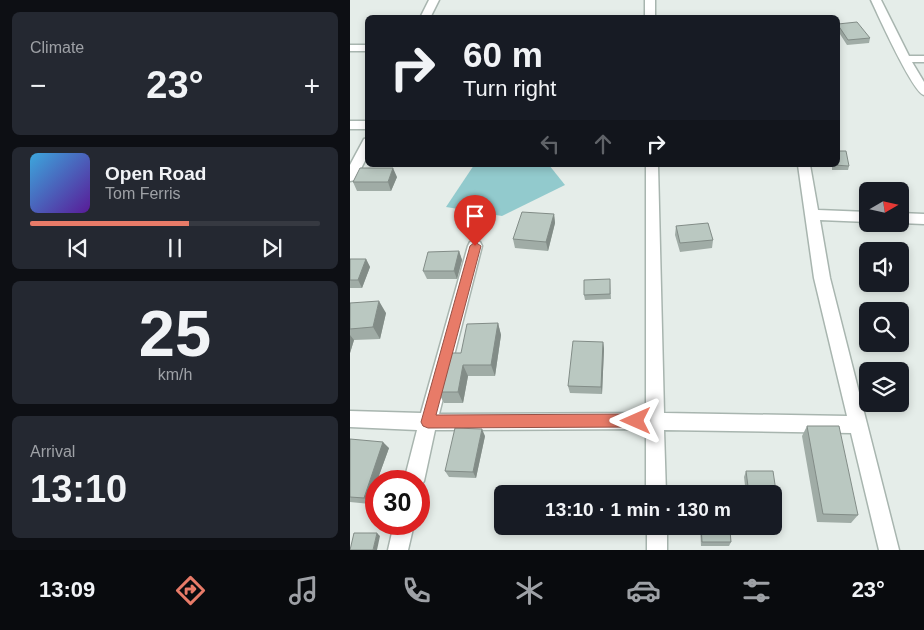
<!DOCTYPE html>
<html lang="en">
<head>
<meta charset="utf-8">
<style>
	body { margin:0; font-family:Arial,sans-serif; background:#242831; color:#f1f3f6; height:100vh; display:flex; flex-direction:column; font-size:19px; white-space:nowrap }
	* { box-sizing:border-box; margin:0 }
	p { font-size:16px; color:#9ea1a6 }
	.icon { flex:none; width:28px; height:28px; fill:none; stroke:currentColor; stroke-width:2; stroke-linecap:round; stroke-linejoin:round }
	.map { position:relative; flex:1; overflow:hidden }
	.details { display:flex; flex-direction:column; gap:12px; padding:12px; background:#0d0f14; width:350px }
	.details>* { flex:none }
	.hud { position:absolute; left:15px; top:15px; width:475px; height:152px; border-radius:8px; box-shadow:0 2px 8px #0003; background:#171b24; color:#f1f3f6; overflow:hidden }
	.needle { width:32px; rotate:81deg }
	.tools { position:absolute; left:509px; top:182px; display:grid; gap:10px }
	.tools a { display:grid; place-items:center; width:50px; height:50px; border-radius:8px; background:#171b24; box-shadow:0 2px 8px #0003; font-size:25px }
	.speed { position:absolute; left:15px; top:470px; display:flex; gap:10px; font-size:25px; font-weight:700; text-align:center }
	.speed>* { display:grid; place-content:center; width:65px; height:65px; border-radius:50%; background:#171b24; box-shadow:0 2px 8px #0003; line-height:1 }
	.speed .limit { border:8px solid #d22; background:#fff; color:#111 }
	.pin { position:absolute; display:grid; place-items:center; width:42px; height:42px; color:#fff; margin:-51px -21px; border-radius:50% 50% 50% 0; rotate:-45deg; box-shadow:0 0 5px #0007 }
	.pin .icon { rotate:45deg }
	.me { position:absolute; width:55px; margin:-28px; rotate:270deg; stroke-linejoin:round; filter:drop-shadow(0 0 4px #0008) }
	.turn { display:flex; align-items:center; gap:18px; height:105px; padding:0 15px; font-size:22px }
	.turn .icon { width:65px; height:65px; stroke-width:2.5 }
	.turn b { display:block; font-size:35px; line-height:42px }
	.lanes { display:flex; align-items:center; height:48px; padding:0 15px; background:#0003; justify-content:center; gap:25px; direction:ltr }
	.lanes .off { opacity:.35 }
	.big { font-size:38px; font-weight:700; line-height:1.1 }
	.details .tile { flex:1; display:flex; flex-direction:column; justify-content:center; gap:8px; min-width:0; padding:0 18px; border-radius:8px; background:#242831 }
	.details .dial { align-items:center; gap:0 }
	.dial b { font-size:65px; line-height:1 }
	.song { display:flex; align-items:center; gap:15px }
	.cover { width:60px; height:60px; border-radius:8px; background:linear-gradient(135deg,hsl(200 70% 55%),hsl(270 70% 35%)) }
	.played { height:5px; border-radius:2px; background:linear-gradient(90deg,#e87b68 55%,#363941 55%) }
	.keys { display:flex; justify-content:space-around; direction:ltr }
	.heat { display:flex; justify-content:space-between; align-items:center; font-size:28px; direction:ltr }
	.trip { position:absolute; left:144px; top:485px; width:288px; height:50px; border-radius:8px; background:#171b24; box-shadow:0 2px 8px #0003; font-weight:700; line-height:50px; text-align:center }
	.tabs { display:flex; height:80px; justify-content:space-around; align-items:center; background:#090b0e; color:#9ea1a6 }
	.tabs .icon { width:35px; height:35px }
	.tabs .on { color:#e87b68 }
	.tabs b { font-size:22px; color:#f1f3f6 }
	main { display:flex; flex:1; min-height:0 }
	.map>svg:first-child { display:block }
</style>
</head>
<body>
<main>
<section class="details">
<div class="tile"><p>Climate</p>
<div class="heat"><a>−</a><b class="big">23°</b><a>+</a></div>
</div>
<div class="tile">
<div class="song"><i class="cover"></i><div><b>Open Road</b><p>Tom Ferris</p></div></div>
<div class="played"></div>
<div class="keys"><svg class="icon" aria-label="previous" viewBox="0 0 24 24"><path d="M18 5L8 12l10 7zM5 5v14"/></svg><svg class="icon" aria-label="pause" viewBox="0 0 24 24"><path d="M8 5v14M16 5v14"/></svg><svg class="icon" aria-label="next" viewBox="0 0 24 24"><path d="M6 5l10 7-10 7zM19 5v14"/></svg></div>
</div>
<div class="tile dial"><b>25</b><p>km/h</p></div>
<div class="tile"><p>Arrival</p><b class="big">13:10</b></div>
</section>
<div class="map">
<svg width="574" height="550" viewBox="0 0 574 550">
	<rect width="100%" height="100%" fill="#e5ede9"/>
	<path fill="#92cacd" d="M124 165H199L215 185 152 216 96 207Z"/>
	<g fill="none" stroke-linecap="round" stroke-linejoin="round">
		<defs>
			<path id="minor" d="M79 0H89L80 18H70Z
				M295 0H305V18H295Z
				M521 0H531L559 56H574V62H562L574 82V95C563 93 528 15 521 0Z
				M0 45H18V51H0Z
				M0 121H18V129H0Z
				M18 138V155L5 180 0 181V165L14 139Z
				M296 165H308L314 413 497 416 464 278 448 165H460L468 210 518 212V222L470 220 480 278 549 550H529L501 433 314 430 316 494H296V429L85 430 74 481 69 489V481H54L67 430 0 427V411L71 413 118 246 120 242 125 241 130 242 132 246 89 414 296 413Z
				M550 213 574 214V224L550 223Z
				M44 524H64L58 550H38Z
				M297 526H317V550H297Z"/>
		</defs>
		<use href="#minor" stroke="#a8b5af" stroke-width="3"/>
		<use href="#minor" fill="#fff" fill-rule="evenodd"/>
	</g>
	<path fill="#a0aca6" d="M488 24 520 38 519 43 497 45 488 31Z
		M482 165H488L499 166 498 170H482Z
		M47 177 41 191H7L3 182Z
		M204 214 205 223 198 251 165 248 163 239Z
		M326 226 363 240 362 248 330 252 325 235Z
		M109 251 112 260 107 279H77L73 271Z
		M0 259H16L20 267 12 288H0Z
		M260 279 261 299 235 300 234 295Z
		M0 303 36 313 30 339 4 340 0 353Z
		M148 323 151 335 145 376H118L113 403H94L88 392 111 353Z
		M253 342 254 349 252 394 220 393 218 386Z
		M457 426 508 515 501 523 467 522 452 436Z
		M135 436 126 478 99 477 95 471Z
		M0 439 39 448 27 481H26L20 504 0 502Z
		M396 471 427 498 424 504H422V494H396L394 477Z
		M350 526H409L410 531 408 535H381V542L379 546H351Z"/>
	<path fill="#828c87" d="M43 168 47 177 41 191 38 182Z
		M204 214 205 223 198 251 196 242Z
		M109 251 112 260 107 279 104 271Z
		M16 259 20 267 12 288 8 280Z
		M29 301 36 313 30 339 23 327Z
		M148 323 151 335 145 376 141 365Z
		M0 335 4 340 0 353Z
		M253 342 254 349 252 394 251 387Z
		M113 365 118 376 113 403 108 392Z
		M132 429 135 436 126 478 123 472Z
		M33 442 39 448 27 481H26V484L20 504 14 498Z
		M27 533 30 536 27 550H23Z"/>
	<path fill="#bac8c1" stroke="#828c87" d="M507 22 520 38 498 40 488 25V24Z
		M488 151H496L499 166 484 165H488Z
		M10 168H43L38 182H3Z
		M172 212 204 214 196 242 163 239Z
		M358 223 363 240 330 243 326 226Z
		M109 251 104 271H73L78 252Z
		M0 259H16L8 280H0Z
		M260 279V294L234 295V280Z
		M29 301 23 327 0 329V303Z
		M148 323 141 365H113L108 392H88L99 353H111L117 324Z
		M223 341 253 342 251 387 218 386Z
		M457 426H489L508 515 473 514Z
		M105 428 132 429 123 472 95 471Z
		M0 439 33 442 14 498 0 497Z
		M396 471H423L427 498H422V494H399Z
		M351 526H409L410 531 380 530 381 542H352Z
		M4 533H27L23 550H0Z"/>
	<path fill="#e87b68" stroke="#975044" d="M125 242 131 246 86 415 286 414 291 416 293 421 291 425 286 427 78 428 73 426 71 422 120 246Z"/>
</svg>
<div class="tools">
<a><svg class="needle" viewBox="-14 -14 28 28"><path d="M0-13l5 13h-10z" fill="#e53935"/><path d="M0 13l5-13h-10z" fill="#9ea1a6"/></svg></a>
<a><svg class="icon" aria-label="sound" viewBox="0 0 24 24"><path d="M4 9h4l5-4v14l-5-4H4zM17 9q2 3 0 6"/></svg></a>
<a><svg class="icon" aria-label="search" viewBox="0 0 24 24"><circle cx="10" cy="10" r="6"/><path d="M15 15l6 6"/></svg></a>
<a><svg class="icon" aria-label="layers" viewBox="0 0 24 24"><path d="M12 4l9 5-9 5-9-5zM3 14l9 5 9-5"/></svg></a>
</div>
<div class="speed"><div class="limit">30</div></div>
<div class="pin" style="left:125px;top:246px;background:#d93025"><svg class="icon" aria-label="arrive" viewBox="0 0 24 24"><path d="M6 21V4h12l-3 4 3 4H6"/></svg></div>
<svg class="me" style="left:286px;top:421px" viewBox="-20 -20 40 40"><path d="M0-17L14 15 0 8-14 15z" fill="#e87b68" stroke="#fff" stroke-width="4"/></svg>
<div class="trip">13:10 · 1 min · 130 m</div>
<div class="hud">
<div class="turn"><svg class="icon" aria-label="right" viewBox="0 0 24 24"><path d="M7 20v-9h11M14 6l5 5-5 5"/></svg><div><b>60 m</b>Turn right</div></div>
<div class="lanes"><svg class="icon off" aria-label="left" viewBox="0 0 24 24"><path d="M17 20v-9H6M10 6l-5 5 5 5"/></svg><svg class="icon off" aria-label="ahead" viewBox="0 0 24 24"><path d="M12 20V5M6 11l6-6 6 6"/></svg><svg class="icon" aria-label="right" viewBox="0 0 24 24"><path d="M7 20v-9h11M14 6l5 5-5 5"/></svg></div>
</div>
</div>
</main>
<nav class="tabs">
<b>13:09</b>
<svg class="icon on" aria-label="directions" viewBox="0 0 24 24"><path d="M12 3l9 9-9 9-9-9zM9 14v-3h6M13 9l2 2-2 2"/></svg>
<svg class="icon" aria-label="music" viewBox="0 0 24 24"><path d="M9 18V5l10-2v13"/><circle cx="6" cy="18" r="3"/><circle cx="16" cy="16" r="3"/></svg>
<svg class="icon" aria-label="phone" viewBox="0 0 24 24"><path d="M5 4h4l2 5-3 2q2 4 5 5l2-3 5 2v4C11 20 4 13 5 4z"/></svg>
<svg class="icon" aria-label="climate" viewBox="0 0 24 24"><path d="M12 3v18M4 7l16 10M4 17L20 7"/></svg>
<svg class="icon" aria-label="car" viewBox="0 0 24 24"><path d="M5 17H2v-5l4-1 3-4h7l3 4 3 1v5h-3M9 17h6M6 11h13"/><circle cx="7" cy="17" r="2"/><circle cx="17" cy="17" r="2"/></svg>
<svg class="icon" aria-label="filters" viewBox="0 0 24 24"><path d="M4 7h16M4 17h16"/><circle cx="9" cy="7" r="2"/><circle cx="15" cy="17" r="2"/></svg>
<b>23°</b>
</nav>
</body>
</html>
